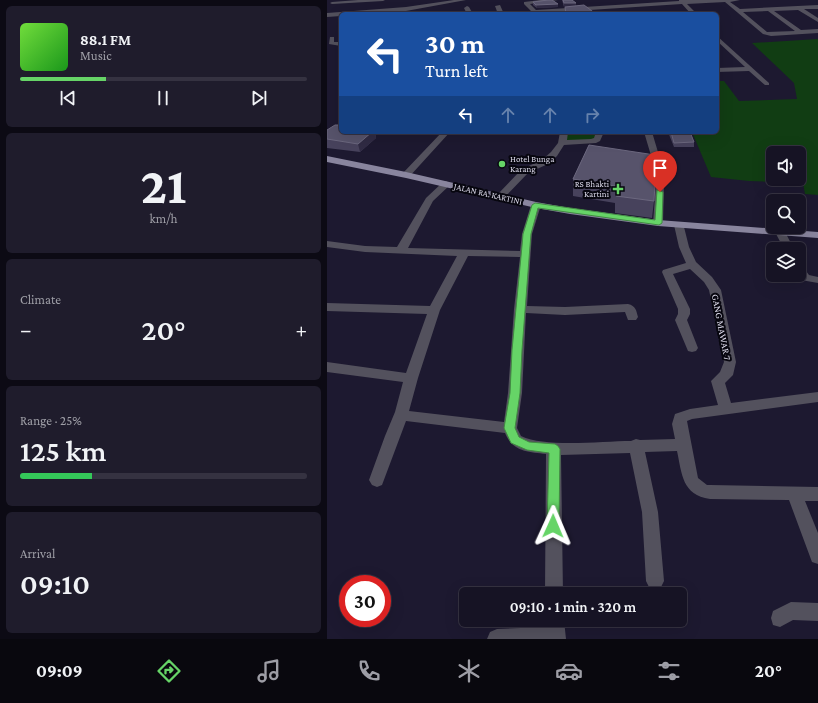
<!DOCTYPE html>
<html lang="en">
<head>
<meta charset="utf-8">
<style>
	body { margin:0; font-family:"Crimson Pro",serif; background:#1f1c2c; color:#f1f3f6; height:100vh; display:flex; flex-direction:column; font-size:15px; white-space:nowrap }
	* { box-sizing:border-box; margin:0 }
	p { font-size:13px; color:#9e9ea6 }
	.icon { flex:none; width:22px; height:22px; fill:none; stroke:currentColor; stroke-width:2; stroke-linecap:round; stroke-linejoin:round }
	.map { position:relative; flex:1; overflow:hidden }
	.sheet { display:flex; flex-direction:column; gap:6px; padding:6px; background:#0c0a14; width:327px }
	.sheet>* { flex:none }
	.guide { position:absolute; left:12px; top:12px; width:380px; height:122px; border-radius:6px; box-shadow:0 4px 16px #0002,0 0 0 1px #353241; background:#1a4fa0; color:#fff; overflow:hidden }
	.controls { position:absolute; left:439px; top:146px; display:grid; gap:8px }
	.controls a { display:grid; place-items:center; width:40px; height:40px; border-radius:6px; background:#161324; box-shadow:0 4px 16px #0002,0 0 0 1px #353241; font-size:20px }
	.speed { position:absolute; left:12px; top:575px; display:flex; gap:8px; font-size:20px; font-weight:700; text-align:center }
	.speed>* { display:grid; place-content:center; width:52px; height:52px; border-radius:50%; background:#161324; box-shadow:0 4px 16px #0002,0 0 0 1px #353241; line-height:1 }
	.speed .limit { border:6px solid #d22; background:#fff; color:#111 }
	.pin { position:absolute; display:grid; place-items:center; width:34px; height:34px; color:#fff; margin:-41px -17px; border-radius:50% 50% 50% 0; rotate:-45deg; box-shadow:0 0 4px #0007 }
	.pin .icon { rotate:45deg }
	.me { position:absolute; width:44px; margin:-22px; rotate:1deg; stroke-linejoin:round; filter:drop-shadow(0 0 3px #0008) }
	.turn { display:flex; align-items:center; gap:14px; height:84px; padding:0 20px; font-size:18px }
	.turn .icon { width:52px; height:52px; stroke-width:2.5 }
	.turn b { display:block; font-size:28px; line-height:34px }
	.lanes { display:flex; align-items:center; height:38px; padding:0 20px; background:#0003; justify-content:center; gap:20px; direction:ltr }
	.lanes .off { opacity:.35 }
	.big { font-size:30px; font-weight:600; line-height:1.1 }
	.sheet .card { flex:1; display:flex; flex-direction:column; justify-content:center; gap:6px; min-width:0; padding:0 14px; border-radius:6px; background:#1f1c2c }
	.sheet .dial { align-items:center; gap:0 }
	.dial b { font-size:52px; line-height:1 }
	.song { display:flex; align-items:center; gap:12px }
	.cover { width:48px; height:48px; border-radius:6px; background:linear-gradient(135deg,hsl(100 70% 55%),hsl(120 70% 35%)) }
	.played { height:4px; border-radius:2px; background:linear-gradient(90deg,#66d467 30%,#353241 30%) }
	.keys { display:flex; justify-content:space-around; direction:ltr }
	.heat { display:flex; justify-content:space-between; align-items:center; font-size:22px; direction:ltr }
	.charge { height:6px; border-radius:3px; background:linear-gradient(90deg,#34c759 25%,#353241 0) }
	.trip { position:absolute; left:132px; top:587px; width:228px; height:40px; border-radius:6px; background:#161324; box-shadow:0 4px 16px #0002,0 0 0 1px #353241; font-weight:600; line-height:40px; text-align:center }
	.dock { display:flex; height:64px; justify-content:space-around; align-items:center; background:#09080e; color:#9e9ea6 }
	.dock .icon { width:28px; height:28px }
	.dock .on { color:#66d467 }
	.dock b { font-size:18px; color:#f1f3f6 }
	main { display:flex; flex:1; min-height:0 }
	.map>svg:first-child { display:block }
</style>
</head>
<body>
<main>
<section class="sheet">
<div class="card">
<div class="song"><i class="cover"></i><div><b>88.1 FM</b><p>Music</p></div></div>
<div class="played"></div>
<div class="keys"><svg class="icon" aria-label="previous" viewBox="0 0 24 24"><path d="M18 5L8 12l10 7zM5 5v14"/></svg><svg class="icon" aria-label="pause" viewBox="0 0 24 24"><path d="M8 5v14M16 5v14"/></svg><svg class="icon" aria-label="next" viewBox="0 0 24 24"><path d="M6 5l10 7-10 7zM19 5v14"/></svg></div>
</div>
<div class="card dial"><b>21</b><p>km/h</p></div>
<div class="card"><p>Climate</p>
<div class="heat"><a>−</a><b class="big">20°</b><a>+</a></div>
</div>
<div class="card"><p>Range · 25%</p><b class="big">125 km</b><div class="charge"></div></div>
<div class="card"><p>Arrival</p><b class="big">09:10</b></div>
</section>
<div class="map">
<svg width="491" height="639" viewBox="0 0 491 639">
	<rect width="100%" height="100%" fill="#1d1930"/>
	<path fill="#113d13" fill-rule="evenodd" d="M491 39V195L478 194 476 183 422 181 384 177 365 132H390V81H397L412 101 470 99 467 83 425 43ZM446 153H472V179H446Z
		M237 132H273L270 139 235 143Z"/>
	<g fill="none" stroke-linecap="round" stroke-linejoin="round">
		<path fill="#53515d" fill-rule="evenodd" d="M31 0H58L56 1 5 4 3 3 5 2Z
			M127 0H139L79 11 14 14V16L0 17V13L79 7Z
			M214 0H231L203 4 209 10 352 1V0H413L403 2 413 9 491 5V9H477L491 18V22L471 10 447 11 474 30 491 29V33L444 36 436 34 398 2 360 4 370 14H364L355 4 201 14H171L168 6 173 5 177 14 204 11 197 4V2ZM441 11 468 31 440 32 416 12Z
			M140 6 142 7 146 14H140L137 8Z
			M390 36 442 83V85H438L422 71 390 72V68L418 67 390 41Z
			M3 37H7V42H14V46L2 44Z
			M115 132H123L82 177H76L75 175 76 173Z
			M233 132H241L240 140 264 139 267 138 269 132H277L273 141 269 143 237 145 230 156 221 164 201 173 176 199H170L168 197 170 195 195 169 215 160 224 152 231 143Z
			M317 132H325L336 169 337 183 336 223 331 226 326 223 329 183 328 169Z
			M119 181 124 184 106 201 81 248 193 251 195 234 204 205 206 203H212L214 205 205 234 200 306 238 307 301 304C309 306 309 310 311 317L309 320H301L298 312 238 315 199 313 195 393 190 428 194 436C219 448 275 441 304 441L309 439 313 440 348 439 345 424 348 414 363 409 391 405 384 381 393 372 397 362 382 290 377 282 363 269 346 274 363 309V314L360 320 371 348 369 351 365 352 361 351 348 320 351 314V309L335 272 336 270 359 263 352 247 347 225 352 222 356 223 362 247 369 262 385 277 394 290 409 362 406 375 398 383 404 403 491 392V402L365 419 360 421 371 478 380 485H383L491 487V501H478L491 533V564L485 562 462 500 383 499C355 495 355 474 350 451L318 452 331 512 337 581 334 587 328 590 322 587 319 581 315 512 303 453 234 455 236 594H218L219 454C201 452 186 452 178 433L79 421 55 485 50 487 45 485 42 480 58 436 68 412 76 382 0 372V362L79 373 100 314 0 311V303L103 306 130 256 38 252 0 247V241L38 246 70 247 99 198 116 182ZM141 256 193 257 187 309 181 393 177 422 82 411 91 378 113 310Z
			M453 229 457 230 467 249H457L448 232Z
			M472 266 476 267 482 275 491 277V283L474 280 470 275H472Z
			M464 602 491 603V621L466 620 453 627 446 625 444 618 446 611Z
			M219 620H237L239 639H160L163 632 170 629 219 627Z"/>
		<path fill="#89859e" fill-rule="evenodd" d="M0 156 79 172 209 202 243 208 331 220 491 232V238L331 226 243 214 209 208 79 178 0 162Z"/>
	</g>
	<path fill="#47425c" d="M235 0H245L249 6 269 14H238V7H237Z
		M206 2 231 4V7L210 8 206 5Z
		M0 130 14 132H48L49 138 33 152 0 148Z
		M341 132H363L367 142V147H347Z
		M262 145 327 201 325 218 288 213V203L246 196V179Z"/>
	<path fill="#302b44" d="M237 3H249V6L237 7Z
		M231 4V7L210 8 209 5Z
		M45 132H48L49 138 33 152 31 144Z"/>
	<path fill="#57536b" stroke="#6c687f" d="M221 0H225L231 4 209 5 206 2Z
		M236 0H245L249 3H237Z
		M257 5 269 14H239L238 7Z
		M8 125H14V132H45L31 144 0 139V130Z
		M344 132H363L367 142 347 143Z
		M262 145 328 155 329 167 327 201 289 196 294 187 246 179Z"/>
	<path fill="#66d467" stroke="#428a43" d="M330 190 336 192 335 223 332 225 211 208 204 234 203 246 195 350 193 393 188 428 192 437 202 442 228 444 231 446 233 449 232 526 230 530 226 532 222 530 220 526 222 453 200 450 184 443 177 428 183 393 185 350 195 246 196 234 205 205 208 203 328 220Z"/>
	<g fill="#66d467" stroke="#07060f" stroke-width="1.5">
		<circle cx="175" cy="164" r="4"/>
		<path d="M289 183h4v4h4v4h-4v4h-4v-4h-4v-4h4z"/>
	</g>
	<g text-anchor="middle" stroke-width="4" stroke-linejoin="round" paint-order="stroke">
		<g font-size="9" fill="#dbd9e9" stroke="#07060f" text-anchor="start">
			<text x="183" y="162">Hotel Bunga<tspan x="183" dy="10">Karang</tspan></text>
			<text x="282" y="187" text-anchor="end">RS Bhakti<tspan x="282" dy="10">Kartini</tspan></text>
		</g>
		<g font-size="9" fill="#dbd9e9" stroke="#07060f">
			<text transform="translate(161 194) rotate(13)" y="3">JALAN RA. KARTINI</text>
		</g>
		<g font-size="10" fill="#dbd9e9" stroke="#07060f">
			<text transform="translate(395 327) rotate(79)" y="4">GANG MAWAR 7</text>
		</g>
	</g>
</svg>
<div class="controls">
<a><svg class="icon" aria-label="sound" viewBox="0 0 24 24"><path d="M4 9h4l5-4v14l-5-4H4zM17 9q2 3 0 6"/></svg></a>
<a><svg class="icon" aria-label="search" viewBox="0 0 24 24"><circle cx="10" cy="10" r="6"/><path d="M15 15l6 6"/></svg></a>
<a><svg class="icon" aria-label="layers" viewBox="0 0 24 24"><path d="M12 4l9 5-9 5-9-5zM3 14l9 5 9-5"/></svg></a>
</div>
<div class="speed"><div class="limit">30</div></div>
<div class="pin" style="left:333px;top:192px;background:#d93025"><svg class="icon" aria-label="arrive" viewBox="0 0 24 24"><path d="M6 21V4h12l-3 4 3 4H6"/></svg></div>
<svg class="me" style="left:226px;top:526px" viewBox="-20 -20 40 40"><path d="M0-17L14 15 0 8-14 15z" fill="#66d467" stroke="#fff" stroke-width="4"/></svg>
<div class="trip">09:10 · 1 min · 320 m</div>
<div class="guide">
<div class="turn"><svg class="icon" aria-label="left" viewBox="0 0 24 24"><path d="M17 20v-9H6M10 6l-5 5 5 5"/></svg><div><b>30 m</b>Turn left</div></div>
<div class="lanes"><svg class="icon" aria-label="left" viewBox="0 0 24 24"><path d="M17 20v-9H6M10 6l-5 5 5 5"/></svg><svg class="icon off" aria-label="ahead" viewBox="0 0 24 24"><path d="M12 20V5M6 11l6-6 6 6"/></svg><svg class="icon off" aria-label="ahead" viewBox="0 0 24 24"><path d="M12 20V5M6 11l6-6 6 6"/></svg><svg class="icon off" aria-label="right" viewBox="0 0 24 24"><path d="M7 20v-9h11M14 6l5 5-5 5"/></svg></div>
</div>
</div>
</main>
<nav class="dock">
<b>09:09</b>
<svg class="icon on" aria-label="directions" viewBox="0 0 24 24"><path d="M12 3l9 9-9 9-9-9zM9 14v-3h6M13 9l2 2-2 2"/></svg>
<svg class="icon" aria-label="music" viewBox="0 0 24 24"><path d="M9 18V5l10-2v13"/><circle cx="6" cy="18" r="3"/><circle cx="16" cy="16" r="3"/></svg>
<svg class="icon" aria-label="phone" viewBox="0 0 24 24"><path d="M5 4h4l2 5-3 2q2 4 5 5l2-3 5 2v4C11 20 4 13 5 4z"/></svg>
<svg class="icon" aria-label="climate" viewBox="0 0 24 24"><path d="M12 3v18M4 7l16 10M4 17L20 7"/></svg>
<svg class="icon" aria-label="car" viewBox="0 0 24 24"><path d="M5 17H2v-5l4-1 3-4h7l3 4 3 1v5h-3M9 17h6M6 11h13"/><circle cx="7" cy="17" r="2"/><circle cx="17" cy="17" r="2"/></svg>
<svg class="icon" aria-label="filters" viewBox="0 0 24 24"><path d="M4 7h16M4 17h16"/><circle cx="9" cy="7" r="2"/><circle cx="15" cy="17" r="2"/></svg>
<b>20°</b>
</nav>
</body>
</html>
